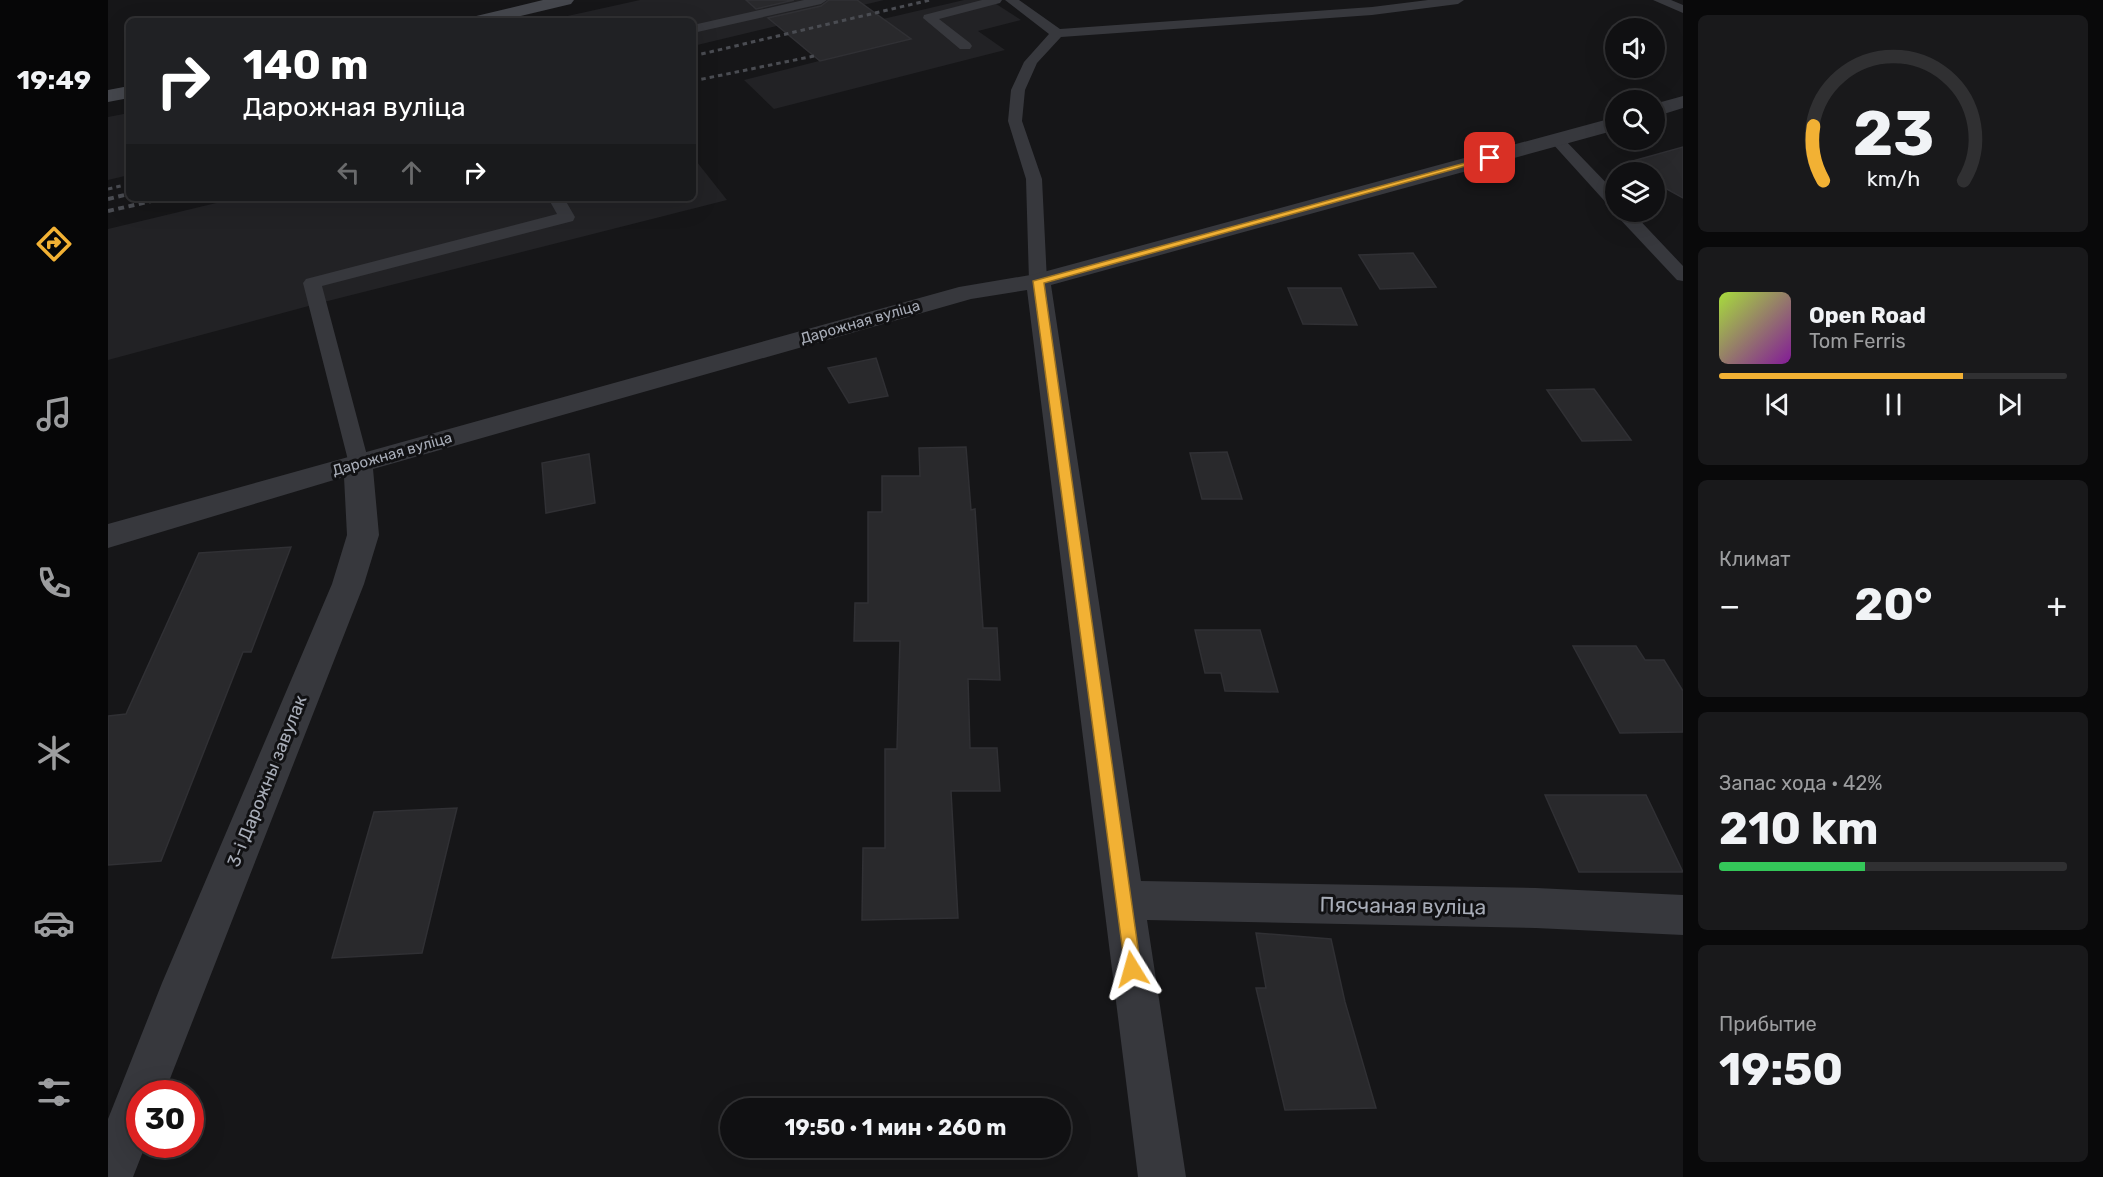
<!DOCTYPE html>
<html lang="ru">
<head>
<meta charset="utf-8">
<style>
	body { margin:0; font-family:Rubik,sans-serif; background:#19191b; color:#f1f3f6; height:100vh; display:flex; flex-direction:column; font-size:22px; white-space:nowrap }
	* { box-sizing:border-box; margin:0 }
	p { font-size:20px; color:#9c9d9f }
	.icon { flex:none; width:33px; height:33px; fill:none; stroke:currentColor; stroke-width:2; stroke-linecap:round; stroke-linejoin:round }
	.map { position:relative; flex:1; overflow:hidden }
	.sheet { display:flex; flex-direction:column; gap:15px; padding:15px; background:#09090a; width:420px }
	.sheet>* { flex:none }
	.top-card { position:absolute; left:18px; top:18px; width:570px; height:183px; border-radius:9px; box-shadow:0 6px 24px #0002,0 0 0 2px #303032; background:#202124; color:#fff; overflow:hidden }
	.buttons { position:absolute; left:1497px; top:18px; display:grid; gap:12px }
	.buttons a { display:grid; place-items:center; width:60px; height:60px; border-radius:50%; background:#101012; box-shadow:0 6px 24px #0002,0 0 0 2px #303032; font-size:30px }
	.speed { position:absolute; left:18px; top:1080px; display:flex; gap:12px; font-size:30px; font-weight:700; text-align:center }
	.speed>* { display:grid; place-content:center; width:78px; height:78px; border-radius:50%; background:#101012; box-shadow:0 6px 24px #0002,0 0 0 2px #303032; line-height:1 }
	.speed .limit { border:9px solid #d22; background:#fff; color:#111 }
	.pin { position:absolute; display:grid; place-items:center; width:51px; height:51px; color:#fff; margin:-26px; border-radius:12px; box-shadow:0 3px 9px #0006 }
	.me { position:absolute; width:66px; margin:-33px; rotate:352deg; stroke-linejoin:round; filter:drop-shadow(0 0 4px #0008) }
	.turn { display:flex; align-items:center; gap:21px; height:126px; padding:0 18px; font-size:27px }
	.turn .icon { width:78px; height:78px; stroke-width:2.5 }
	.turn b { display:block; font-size:42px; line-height:51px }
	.lanes { display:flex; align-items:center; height:57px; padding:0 18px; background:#0003; justify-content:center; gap:30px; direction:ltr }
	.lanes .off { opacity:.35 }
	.big { font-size:45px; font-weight:700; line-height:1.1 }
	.sheet .tile { flex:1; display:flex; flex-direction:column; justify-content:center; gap:9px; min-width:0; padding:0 21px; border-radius:9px; background:#19191b }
	.sheet .dial { align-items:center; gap:0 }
	.dial svg { height:156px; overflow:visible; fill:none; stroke:#303032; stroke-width:7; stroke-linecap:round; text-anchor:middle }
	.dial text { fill:#f1f3f6; stroke:none }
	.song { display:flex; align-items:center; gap:18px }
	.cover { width:72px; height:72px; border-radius:9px; background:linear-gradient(135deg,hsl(80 70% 55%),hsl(290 70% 35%)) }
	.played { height:6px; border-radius:3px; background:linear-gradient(90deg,#f2b134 70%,#303032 70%) }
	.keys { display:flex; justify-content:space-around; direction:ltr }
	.heat { display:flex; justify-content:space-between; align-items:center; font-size:33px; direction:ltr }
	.charge { height:9px; border-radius:4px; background:linear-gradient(90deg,#34c759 42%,#303032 0) }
	.trip { position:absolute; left:612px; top:1098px; width:351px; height:60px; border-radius:30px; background:#101012; box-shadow:0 6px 24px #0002,0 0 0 2px #303032; font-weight:700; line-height:60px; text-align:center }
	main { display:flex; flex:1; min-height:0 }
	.menu { display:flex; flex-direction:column; width:108px; justify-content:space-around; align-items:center; background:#060607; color:#9c9d9f }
	.menu .icon { width:42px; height:42px }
	.menu .on { color:#f2b134 }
	.menu b { font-size:27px; color:#f1f3f6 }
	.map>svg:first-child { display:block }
</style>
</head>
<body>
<main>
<nav class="menu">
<b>19:49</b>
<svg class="icon on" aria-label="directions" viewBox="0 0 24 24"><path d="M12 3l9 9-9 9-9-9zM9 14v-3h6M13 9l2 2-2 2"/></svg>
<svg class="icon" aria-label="music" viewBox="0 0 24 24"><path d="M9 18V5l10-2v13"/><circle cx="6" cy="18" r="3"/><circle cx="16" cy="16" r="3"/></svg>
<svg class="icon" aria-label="phone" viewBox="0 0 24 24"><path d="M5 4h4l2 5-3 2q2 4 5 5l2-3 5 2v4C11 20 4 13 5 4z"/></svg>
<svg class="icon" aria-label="climate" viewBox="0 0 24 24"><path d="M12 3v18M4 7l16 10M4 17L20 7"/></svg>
<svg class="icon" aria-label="car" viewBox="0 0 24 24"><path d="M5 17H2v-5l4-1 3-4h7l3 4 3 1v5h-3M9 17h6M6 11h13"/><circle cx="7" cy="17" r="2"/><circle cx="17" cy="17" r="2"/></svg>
<svg class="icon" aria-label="filters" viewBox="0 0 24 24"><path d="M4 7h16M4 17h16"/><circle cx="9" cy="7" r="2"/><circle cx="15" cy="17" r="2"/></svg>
</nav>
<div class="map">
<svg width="1575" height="1177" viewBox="0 0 1575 1177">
	<rect width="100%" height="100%" fill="#161618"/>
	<path fill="#222225" d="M532 0H776L585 46V21H437Z
		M856 0H882L913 20 870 31 897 50 666 109 636 80 711 61 695 48 771 29 762 22Z
		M21 113V175L0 180V117Z
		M585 157 619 200 208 304 0 360V229L129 198H585Z"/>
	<path fill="#29292c" stroke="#303034" stroke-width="1.5" d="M638 0H686L648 9Z
		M721 0H749L803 39 712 61 660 18 713 6Z
		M1575 147V198L1546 182V172H1529L1514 164Z
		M1305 253 1328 287 1272 289 1251 255Z
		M1180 288H1233L1249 325 1195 324Z
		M768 358 780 396 741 403 720 368Z
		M1486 389 1523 440 1474 441 1439 390Z
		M858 447 863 510 867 509 875 628H889L892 680 860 679 862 748H889L892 791H843L850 918 754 920 755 848H777V749H789L792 641H746L747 603H760V512H774V476H812L811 448Z
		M1119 452 1134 499H1094L1082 453Z
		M481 454 487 503 438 513 434 463Z
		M183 547 143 652H135L53 861 0 865V716L18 714 91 553Z
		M1087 630H1152L1170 692 1117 691 1113 673H1097Z
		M1465 646H1528L1537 660H1556L1575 691V732L1512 733Z
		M1437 795H1538L1575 872H1471Z
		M349 808 314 953 224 958 266 812Z
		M1148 933 1223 939 1237 1002 1268 1108 1177 1110 1148 988H1158Z"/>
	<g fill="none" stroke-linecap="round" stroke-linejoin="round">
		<path fill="#37383d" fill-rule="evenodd" d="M696 0H719L713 4 585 33V25Z
			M874 0H894L892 3 831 19 862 43 864 46 862 49H852L815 18 816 15Z
			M897 0H911L952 29 1264 7 1320 0H1356L1350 4 1264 15 953 37 929 63 917 90 914 121 934 179 939 281 936 285H924L921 281 918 179 900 121 903 90 916 62 941 34Z
			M1545 0H1563L1575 5V13Z
			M1449 135 1454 137 1508 193V208L1502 207 1444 143 1441 140 1444 137Z
			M440 198H456L467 217 465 221 214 286 261 463 258 468 250 470 242 468 195 283 198 279 449 214Z
			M1508 211 1524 212 1575 266V281L1569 280 1509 216Z"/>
		<path fill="#37383d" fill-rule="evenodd" d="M1575 96V108L1546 117V104Z
			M1508 117V130L943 285 1033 881 1428 888 1575 895V935L1428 928 1039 920 1078 1177H1030L919 290 863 299 265 469 271 535 256 584 56 1094H32V1144H38L25 1177H0V1119L54 983 224 584 239 535 236 477 0 548V524L851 287 928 274Z"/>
		<path fill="#45474d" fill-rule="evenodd" d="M435 0H466L463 4 392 21H361L364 17Z
			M21 86V98L0 102V90Z"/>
		<path stroke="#4a4c52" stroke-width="3" stroke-dasharray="4.5 4" stroke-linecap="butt" d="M585 56 822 0
			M585 81 706 56
			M0 189 21 184"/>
		<path stroke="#4a4c52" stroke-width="4" stroke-dasharray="6 4.5" stroke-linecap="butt" d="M0 199 21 194
			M0 211 57 198"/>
	</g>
	<path fill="#f2b134" stroke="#9d7322" stroke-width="1.5" d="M1379 157 1386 158 936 283 1033 969 1031 975 1024 978 1018 975 925 281Z"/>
	<g text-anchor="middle" stroke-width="6" stroke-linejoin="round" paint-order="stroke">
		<g font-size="15" fill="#a8adb8" stroke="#111113">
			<text transform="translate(752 322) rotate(-16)" y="5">Дарожная вуліца</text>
			<text transform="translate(284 454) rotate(-16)" y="5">Дарожная вуліца</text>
		</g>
		<g font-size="18" fill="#a8adb8" stroke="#111113">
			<text transform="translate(159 781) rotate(-68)" y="6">3-і Дарожны завулак</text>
		</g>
		<g font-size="21" fill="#a8adb8" stroke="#111113">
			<text transform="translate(1295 906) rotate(1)" y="7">Пясчаная вуліца</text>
		</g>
	</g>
</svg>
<div class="buttons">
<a><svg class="icon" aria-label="sound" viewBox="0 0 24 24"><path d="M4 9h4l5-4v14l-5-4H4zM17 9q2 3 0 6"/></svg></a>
<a><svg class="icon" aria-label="search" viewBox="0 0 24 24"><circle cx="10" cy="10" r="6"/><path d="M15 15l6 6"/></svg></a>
<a><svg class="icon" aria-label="layers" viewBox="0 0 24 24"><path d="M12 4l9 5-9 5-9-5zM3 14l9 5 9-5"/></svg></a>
</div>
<div class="speed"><div class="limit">30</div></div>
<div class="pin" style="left:1382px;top:158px;background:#d93025"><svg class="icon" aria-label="arrive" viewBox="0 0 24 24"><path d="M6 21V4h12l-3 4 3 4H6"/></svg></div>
<svg class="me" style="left:1024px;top:969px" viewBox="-20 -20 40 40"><path d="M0-17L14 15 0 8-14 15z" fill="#f2b134" stroke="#fff" stroke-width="4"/></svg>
<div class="trip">19:50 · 1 мин · 260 m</div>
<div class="top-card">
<div class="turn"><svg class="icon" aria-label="right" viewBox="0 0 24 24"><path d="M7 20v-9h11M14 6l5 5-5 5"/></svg><div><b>140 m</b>Дарожная вуліца</div></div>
<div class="lanes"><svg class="icon off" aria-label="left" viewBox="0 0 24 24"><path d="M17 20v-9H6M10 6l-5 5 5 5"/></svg><svg class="icon off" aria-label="ahead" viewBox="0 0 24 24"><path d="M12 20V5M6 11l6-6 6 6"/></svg><svg class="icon" aria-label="right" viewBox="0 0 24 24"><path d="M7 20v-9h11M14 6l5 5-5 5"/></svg></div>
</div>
</div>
<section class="sheet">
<div class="tile dial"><svg viewBox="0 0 100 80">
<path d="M14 69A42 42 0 1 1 86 69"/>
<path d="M14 69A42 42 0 0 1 9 41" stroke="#f2b134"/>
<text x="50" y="56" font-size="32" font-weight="700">23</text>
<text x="50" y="72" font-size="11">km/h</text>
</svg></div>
<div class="tile">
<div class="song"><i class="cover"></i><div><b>Open Road</b><p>Tom Ferris</p></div></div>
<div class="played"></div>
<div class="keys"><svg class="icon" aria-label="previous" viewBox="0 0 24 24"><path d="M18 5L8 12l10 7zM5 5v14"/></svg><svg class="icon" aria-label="pause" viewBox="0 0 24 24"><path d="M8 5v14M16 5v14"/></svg><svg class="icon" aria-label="next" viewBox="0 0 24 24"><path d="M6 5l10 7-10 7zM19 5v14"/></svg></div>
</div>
<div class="tile"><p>Климат</p>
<div class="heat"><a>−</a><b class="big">20°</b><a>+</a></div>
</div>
<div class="tile"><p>Запас хода · 42%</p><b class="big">210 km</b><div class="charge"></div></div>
<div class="tile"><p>Прибытие</p><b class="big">19:50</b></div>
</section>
</main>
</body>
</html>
